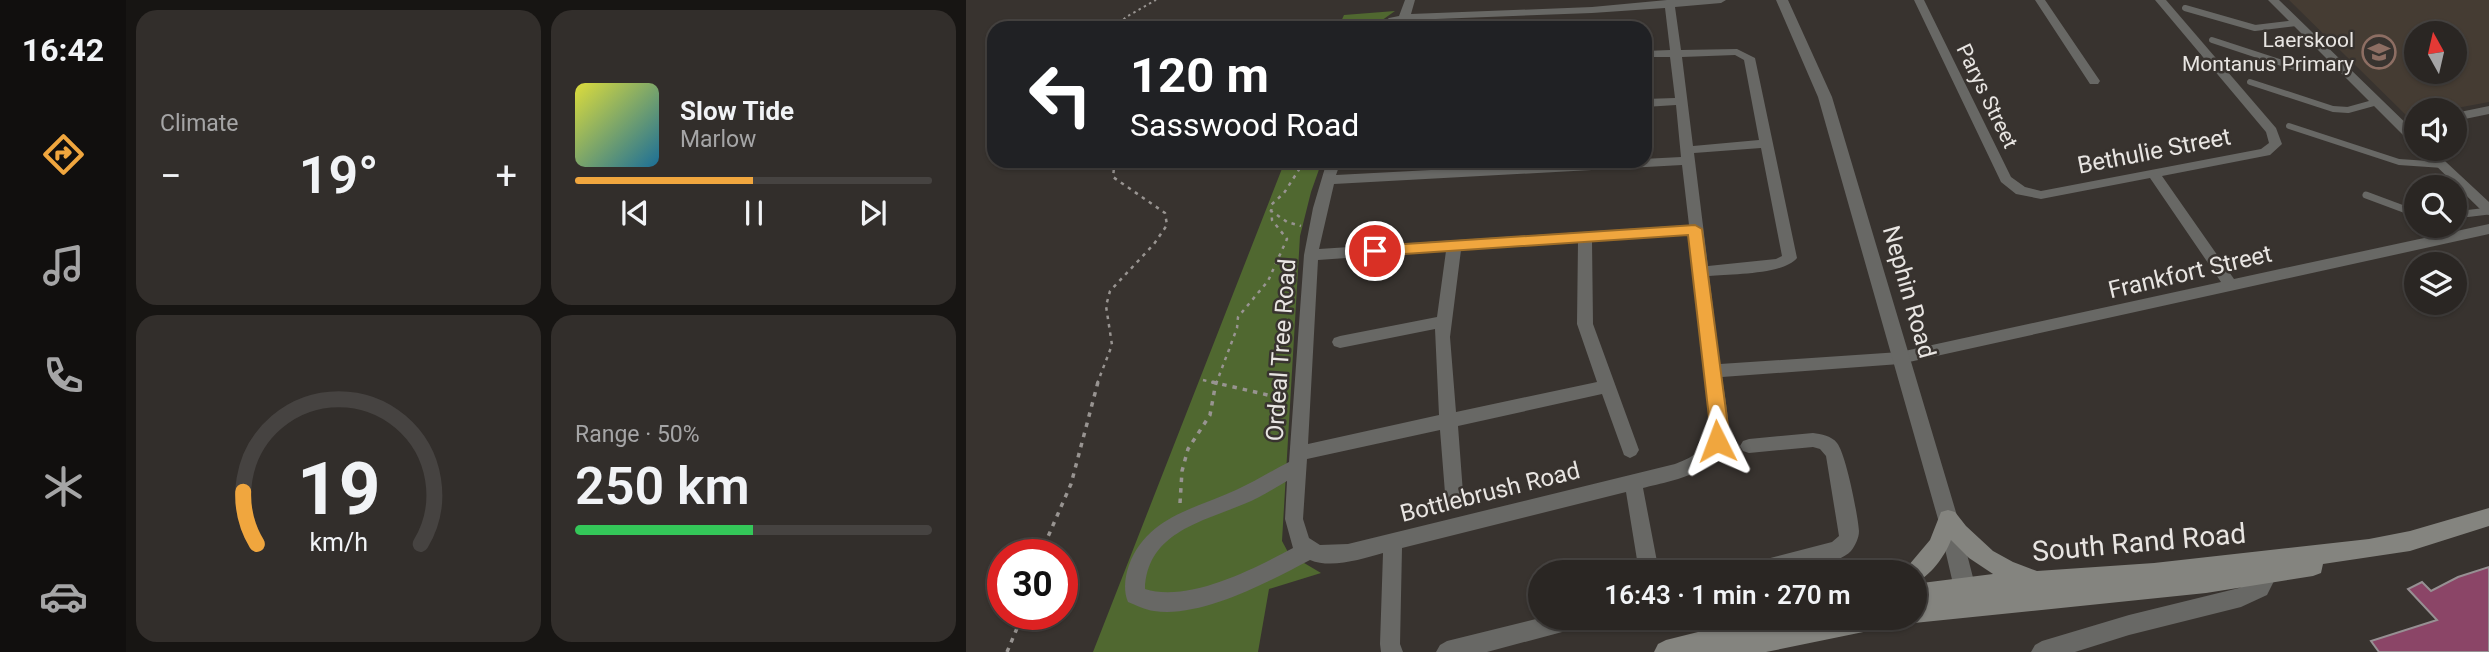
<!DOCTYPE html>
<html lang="en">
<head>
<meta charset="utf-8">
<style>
	body { margin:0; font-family:Roboto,sans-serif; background:#322e2b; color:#f1f3f6; height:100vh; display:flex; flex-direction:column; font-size:26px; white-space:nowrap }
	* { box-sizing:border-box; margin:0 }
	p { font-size:23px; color:#a5a5a6 }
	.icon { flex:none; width:38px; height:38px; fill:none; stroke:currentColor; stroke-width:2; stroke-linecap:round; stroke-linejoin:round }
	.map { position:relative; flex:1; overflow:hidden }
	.panel { display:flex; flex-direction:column; gap:10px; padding:10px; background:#171513; width:840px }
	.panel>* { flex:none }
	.hud { position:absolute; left:21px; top:21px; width:665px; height:147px; border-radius:21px; box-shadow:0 2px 5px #0004,0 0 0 2px #464341; background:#202124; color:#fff; overflow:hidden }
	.needle { width:46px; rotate:352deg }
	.controls { position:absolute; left:1438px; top:21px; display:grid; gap:14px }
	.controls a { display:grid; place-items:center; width:63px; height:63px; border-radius:50%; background:#2a2623; box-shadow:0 2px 5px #0004,0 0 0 2px #464341; font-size:35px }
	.speed { position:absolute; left:21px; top:539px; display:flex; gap:14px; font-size:35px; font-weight:700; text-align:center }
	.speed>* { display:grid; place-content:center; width:91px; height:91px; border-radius:50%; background:#2a2623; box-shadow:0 2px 5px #0004,0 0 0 2px #464341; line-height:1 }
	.speed .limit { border:10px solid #d22; background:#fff; color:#111 }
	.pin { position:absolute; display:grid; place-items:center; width:60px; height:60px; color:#fff; margin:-30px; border:4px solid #fff; border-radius:50%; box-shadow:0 2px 7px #0007 }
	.me { position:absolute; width:77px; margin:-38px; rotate:357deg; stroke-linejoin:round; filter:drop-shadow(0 0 5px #0008) }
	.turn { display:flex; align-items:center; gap:24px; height:147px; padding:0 28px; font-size:32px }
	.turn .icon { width:91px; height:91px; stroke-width:2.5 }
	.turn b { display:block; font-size:49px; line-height:60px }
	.big { font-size:52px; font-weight:600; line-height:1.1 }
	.panel .card { flex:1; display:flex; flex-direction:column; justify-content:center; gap:10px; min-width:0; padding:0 24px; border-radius:21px; background:#322e2b }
	.panel .dial { align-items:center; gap:0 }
	.dial svg { height:182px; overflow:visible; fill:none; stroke:#464341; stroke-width:7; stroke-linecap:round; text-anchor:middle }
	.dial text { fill:#f1f3f6; stroke:none }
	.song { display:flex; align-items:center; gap:21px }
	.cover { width:84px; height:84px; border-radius:10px; background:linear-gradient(135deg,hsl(60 70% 55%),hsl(200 70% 35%)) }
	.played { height:7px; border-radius:4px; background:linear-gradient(90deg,#f0a63e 50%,#464341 50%) }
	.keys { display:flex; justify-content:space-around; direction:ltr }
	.heat { display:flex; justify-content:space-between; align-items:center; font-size:38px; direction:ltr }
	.charge { height:10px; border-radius:5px; background:linear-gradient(90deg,#34c759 50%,#464341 0) }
	.panel .tiles { flex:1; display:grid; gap:10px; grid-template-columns:repeat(2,1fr) }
	.trip { position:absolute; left:562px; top:560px; width:399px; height:70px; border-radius:35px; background:#2a2623; box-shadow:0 2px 5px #0004,0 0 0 2px #464341; font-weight:600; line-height:70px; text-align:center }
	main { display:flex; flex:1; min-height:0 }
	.tabs { display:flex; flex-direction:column; width:126px; justify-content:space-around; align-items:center; background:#110f0e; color:#a5a5a6 }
	.tabs .icon { width:49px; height:49px }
	.tabs .selected { color:#f0a63e }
	.tabs b { font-size:32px; color:#f1f3f6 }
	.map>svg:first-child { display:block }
</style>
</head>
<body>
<main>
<nav class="tabs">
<b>16:42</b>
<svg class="icon selected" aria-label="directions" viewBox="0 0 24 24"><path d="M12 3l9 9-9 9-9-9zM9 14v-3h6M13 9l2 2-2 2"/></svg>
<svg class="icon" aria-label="music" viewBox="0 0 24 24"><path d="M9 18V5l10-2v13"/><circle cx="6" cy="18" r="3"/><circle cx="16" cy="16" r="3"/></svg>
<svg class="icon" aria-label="phone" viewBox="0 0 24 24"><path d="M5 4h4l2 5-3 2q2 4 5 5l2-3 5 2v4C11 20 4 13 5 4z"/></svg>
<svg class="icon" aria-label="climate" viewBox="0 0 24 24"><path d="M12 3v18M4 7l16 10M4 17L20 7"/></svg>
<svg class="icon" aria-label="car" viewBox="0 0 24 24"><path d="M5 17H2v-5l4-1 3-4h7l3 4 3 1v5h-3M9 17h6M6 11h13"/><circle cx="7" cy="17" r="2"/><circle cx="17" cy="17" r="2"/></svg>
</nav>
<section class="panel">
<div class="tiles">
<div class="card"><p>Climate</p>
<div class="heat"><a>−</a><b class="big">19°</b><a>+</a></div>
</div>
<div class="card">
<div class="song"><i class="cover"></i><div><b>Slow Tide</b><p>Marlow</p></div></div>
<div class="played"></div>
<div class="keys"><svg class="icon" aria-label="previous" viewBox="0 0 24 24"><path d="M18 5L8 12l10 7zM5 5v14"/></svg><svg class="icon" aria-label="pause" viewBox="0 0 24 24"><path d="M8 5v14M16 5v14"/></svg><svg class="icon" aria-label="next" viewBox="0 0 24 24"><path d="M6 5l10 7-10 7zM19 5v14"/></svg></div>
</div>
<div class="card dial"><svg viewBox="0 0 100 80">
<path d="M14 69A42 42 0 1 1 86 69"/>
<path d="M14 69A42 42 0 0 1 8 46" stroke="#f0a63e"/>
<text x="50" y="56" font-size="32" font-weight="700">19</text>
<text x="50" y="72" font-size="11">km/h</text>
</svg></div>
<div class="card"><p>Range · 50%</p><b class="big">250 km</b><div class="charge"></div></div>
</div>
</section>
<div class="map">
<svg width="1523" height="652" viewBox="0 0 1523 652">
	<rect width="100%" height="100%" fill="#38332f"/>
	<path fill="#453c33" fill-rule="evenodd" d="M1323 0H1523V102L1480 110H1451V116L1442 117ZM1451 33H1489V72H1451Z"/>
	<path fill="#506830" d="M429 11 405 28H372L378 15Z
		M319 161H356L345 192 334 236 316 541 323 554 355 573 303 589 292 652H127Z"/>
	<path fill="#8b4567" stroke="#979093" stroke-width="2" d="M1523 567V652H1413L1405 641 1471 620 1442 589 1456 582 1465 591 1492 577Z"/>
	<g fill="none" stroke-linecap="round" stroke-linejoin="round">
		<path stroke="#989491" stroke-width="2" stroke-dasharray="2.5 3.5" stroke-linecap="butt" d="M149 28 160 17 190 0
			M382 28 403 25
			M148 170 149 161
			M333 170 339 161"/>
		<path stroke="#989491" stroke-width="2.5" stroke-dasharray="3.5 5" stroke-linecap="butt" d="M304 210 321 222 335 226
			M237 380 253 384
			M131 384 146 345 140 306 144 291 188 244 201 225 199 213 147 177 148 168
			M250 384 271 328 272 317 302 281 321 239 306 220 305 205 318 193 334 168"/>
		<path stroke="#989491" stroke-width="3.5" stroke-dasharray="4.5 6" stroke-linecap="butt" d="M246 382 319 399
			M214 503 216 471 222 449 244 415 250 382
			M74 555 105 484 132 382
			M41 652 57 614"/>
		<path stroke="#686865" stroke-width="6" d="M1219 8 1289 28 1330 23
			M1246 40 1328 67 1373 65
			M1284 82 1367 109 1382 110 1411 102
			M1323 126 1433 162 1477 165"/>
		<path stroke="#686865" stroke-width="7" d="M1400 195 1451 214
			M1489 215 1523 211"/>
		<path fill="#686865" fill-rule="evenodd" d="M439 0H449L445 14 626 7 701 0H760L755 3 709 7 715 50 771 49 789 58 831 258C817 275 765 274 743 276L754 364 934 352 1255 282 1184 178 1075 199 1050 194 1035 182 948 0H958L1045 177 1059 187 1075 191 1295 149 1303 143 1300 132 1189 0H1200L1310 128 1316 144 1304 155 1196 176 1268 279 1523 224V234L934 364 756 377C758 393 762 410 762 426 762 472 712 479 677 488L693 572H673L660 492 436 548 434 644 437 652H415L414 644 417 553C395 559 366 569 344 560 302 582 236 618 188 611 179 610 170 605 162 602 157 591 159 576 163 565 181 517 228 509 270 490 288 482 305 471 323 462L338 255 347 208 361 161H375L370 175 715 157 710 105 679 107V99L709 98 704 57H679V51L704 50 699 8 626 13 444 20C431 23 422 28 409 28L423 18 433 16ZM769 55 778 60 793 140 727 146 716 57ZM795 148 816 256 810 259 742 266 728 153ZM716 165 723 225 353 249 368 184ZM724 234 744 426C741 449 730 456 709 464L382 544 354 545 343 538 337 519 341 459 474 430 479 493 481 499 488 501 495 499 497 493 492 426 636 394 658 455 664 458 670 455 673 450 627 324 626 241ZM612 242 611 324 631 382 490 412 484 337 495 250ZM480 251 471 317 374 336 368 338 366 342 368 346 374 348 469 329 473 415 342 444 352 260ZM321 481 319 519 327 548C289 568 223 603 179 589 181 533 235 522 278 504 293 498 307 489 321 481Z
			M1069 0H1079L1134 81 1132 84H1124Z
			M1302 0H1313L1451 134V145L1446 144Z
			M1523 106V114L1489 121V113Z
			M1453 149H1466L1523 202V215L1518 213Z
			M847 433C855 434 866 436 871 443 880 454 892 516 893 531 893 538 889 546 885 551 865 571 802 572 775 572L778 565 785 563 866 542 873 536 860 456 854 449 847 447 783 453 777 451 774 446 777 441 783 439Z
			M1302 564 1309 566 1312 573 1301 595 1275 607 1163 635 1109 652H1065L1069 645 1076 641 1163 615 1273 588 1287 581 1295 566Z
			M574 618H621L618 625 611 628 521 652H470L474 645 481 641Z"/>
		<path fill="#686865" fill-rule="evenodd" d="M810 0H822L866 97 992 519 1013 601 1010 609 1002 612 994 609 991 601 972 519 852 97Z"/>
		<path fill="#84847f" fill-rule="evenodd" d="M1523 508V526L1444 551 1357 564 1355 573 1347 576 1240 593 948 623 939 618H948V584L1027 574 1003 558 985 540C979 556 964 577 948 583V572H937L964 540 975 512 982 510 989 512 1000 526 1027 551 1047 562 1071 571 1188 563 1403 539 1444 531Z
			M788 618H841L840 620 923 618 920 626 912 629 800 652H688L692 644 700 640Z"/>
	</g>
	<path fill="#f0a63e" stroke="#9c6c28" stroke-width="2" d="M729 225 736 229 762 426 758 447 751 449 745 447 743 441 744 426 722 235 409 256 401 251 409 246Z"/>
	<defs>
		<symbol id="school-ring" viewBox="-11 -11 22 22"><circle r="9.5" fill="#38332f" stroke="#8d6e63" stroke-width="1.5"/><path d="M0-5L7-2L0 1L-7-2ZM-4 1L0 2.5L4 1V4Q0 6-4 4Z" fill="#8d6e63"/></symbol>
	</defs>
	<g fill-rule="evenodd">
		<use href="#school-ring" x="1394" y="33" width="38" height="38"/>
	</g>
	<g text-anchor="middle" stroke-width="5" stroke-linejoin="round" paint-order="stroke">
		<g font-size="21" fill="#e8e5e2" stroke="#38332f" text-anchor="end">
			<text x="1388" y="47">Laerskool<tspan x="1388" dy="24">Montanus Primary</tspan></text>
		</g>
		<g font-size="21" fill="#e8e5e2" stroke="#38332f">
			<text transform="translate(1021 96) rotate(64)" y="7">Parys Street</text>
		</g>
		<g font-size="24" fill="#e8e5e2" stroke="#38332f">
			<text transform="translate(1188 151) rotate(-11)" y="8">Bethulie Street</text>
			<text transform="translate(1224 272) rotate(-13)" y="8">Frankfort Street</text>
			<text transform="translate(943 292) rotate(74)" y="8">Nephin Road</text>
			<text transform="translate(315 350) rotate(-86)" y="8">Ordeal Tree Road</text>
			<text transform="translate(524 492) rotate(-14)" y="8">Bottlebrush Road</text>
		</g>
		<g font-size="28" fill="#e8e5e2" stroke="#38332f">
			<text transform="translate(1173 542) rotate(-5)" y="10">South Rand Road</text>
		</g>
	</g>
</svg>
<div class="controls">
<a><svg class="needle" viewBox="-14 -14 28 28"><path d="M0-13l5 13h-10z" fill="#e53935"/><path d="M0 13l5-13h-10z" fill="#a5a5a6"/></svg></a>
<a><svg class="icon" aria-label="sound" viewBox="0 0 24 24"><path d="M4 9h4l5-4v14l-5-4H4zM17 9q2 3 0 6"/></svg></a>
<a><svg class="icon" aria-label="search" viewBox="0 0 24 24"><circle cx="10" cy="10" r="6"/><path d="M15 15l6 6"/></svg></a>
<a><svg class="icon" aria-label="layers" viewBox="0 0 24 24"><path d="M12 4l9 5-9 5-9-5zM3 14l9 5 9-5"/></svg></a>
</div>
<div class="speed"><div class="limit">30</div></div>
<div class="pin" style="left:409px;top:251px;background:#d93025"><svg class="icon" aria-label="arrive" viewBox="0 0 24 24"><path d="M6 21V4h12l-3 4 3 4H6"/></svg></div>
<svg class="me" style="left:751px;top:441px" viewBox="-20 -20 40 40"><path d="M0-17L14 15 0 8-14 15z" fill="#f0a63e" stroke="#fff" stroke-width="4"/></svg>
<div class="trip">16:43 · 1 min · 270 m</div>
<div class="hud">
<div class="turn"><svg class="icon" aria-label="left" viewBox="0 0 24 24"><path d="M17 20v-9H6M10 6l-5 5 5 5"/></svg><div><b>120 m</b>Sasswood Road</div></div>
</div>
</div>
</main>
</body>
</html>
